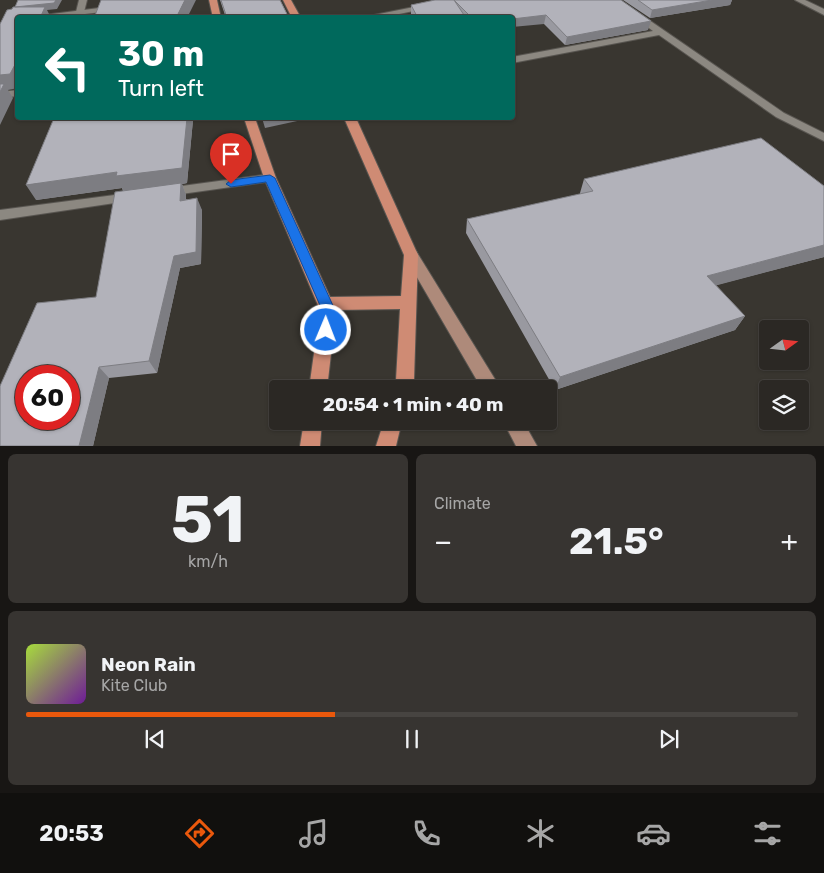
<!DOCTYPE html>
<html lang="en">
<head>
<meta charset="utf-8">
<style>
	body { margin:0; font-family:Rubik,sans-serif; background:#373431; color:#f1f3f6; height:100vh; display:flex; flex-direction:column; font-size:19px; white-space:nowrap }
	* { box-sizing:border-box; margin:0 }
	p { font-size:16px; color:#a6a6a6 }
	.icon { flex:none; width:28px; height:28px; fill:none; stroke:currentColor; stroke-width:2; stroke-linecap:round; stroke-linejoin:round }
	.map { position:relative; height:446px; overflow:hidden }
	.panel { display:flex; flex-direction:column; gap:8px; padding:8px; background:#181614; flex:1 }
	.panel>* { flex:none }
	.banner { position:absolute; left:15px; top:15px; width:500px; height:105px; border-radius:5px; box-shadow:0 1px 4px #0004,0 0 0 1px #474441; background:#00695c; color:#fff; overflow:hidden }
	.needle { width:32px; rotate:75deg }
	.fabs { position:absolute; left:759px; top:320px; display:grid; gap:10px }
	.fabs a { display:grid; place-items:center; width:50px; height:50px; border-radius:5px; background:#2b2824; box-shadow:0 1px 4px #0004,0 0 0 1px #474441; font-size:25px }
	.speed { position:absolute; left:15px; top:365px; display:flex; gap:10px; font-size:25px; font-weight:700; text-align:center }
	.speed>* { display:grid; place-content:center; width:65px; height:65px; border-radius:50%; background:#2b2824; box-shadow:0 1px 4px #0004,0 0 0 1px #474441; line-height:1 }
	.speed .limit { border:8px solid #d22; background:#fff; color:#111 }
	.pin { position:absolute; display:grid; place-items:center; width:42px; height:42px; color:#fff; margin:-51px -21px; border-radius:50% 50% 50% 0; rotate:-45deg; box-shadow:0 0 5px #0007 }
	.pin .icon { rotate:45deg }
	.me { position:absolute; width:55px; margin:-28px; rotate:1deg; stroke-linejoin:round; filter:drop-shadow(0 0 4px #0008) }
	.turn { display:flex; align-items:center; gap:18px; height:105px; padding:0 20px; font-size:22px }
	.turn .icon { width:65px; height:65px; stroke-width:2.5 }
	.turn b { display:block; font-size:35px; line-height:42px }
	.big { font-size:38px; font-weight:700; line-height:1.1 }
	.panel .widget { flex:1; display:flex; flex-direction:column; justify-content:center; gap:8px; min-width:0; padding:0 18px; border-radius:8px; background:#373431 }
	.panel .dial { align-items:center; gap:0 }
	.dial b { font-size:65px; line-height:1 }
	.song { display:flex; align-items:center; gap:15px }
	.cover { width:60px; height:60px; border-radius:8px; background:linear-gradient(135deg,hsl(80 70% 55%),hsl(280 70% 35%)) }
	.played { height:5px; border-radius:2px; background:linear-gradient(90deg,#ea580c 40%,#474441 40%) }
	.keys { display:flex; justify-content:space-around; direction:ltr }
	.heat { display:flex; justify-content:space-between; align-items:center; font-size:28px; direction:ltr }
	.panel .tiles { flex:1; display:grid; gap:8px; grid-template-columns:1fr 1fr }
	.widget:last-child { grid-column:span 2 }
	.trip { position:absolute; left:269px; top:380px; width:288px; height:50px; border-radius:5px; background:#2b2824; box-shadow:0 1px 4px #0004,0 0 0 1px #474441; font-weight:700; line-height:50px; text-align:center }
	.tabs { display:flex; height:80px; justify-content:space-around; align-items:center; background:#11100e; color:#a6a6a6 }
	.tabs .icon { width:35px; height:35px }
	.tabs .selected { color:#ea580c }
	.tabs b { font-size:22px; color:#f1f3f6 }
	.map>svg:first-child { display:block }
</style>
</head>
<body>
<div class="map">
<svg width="824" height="446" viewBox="0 0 824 446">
	<rect width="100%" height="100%" fill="#393630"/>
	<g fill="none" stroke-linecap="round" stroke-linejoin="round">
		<defs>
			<path id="minor" d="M79 0H87L84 12 80 15 76 12Z
				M449 0H466L380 18H359Z
				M611 0H620L784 113 824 133V141L776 117 659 35 512 63V57L653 31Z
				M795 0H805L824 9V15Z
				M18 90V96L0 98V92Z
				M270 174 274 175 276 178 274 181 167 196 161 192 167 188Z
				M130 193 137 197 135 200 0 220V210Z"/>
			<path id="tertiary" d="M115 6 119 8 118 10 52 18H20Z"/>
			<path id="secondary" d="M411 250 416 251 501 389H482L404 255 406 251Z
				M503 421H523L537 446H516Z"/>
			<path id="primary" d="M209 0H217L221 18H213Z
				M283 0H291L301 18H292Z
				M244 118H255L276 178 330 297 401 296 404 255 344 118H356L418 255 414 380 411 389H393L396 380 400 309 336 310 327 389H309L320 310 264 178Z
				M304 421H322L320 446H300Z
				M384 421H402L396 446H376Z"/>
		</defs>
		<use href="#minor" stroke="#585550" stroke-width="2"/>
		<use href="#tertiary" stroke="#585550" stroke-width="2"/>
		<use href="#secondary" stroke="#585550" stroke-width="2"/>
		<use href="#primary" stroke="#585550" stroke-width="2"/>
		<use href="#minor" fill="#8c8881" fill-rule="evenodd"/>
		<use href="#tertiary" fill="#8c8881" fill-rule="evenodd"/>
		<use href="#secondary" fill="#ae8a7a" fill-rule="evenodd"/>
		<use href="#primary" fill="#cf8b74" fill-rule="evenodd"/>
	</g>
	<path fill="#9999a0" d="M220 0H280L289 18H226Z
		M435 0H621L648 30 565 45 544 24 512 18H413L411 14V5Z
		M623 0H732L730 5 650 18Z
		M54 118H192L193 120 187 183 182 184 186 195V199L202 210 201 264 180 268 157 373 109 378 93 446H0L96 297 123 191 122 188 36 200Z
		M584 179 824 186V257L716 285 745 316 735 330 555 390 466 233 467 219 580 194V193Z"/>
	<path fill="#7d7d82" d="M56 0H62L57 9 47 10 51 18H40L15 7Z
		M185 0H196L187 18H176Z
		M712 0H732L730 5 650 18 652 10Z
		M546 15 544 24 512 27V19Z
		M651 21 648 30 565 45 567 37Z
		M18 59V88L8 90 13 98 0 125V75Z
		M187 118H192L193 120 187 183 182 184 186 195 185 213 124 192 122 188 36 200 26 185 117 172Z
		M262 118H311L265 128Z
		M197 198 202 210 201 264 180 268 157 373 149 361 174 256Z
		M824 245V257L699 290 707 276Z
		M745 316 735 330 555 390 560 377Z
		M99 367 109 378 93 446H79Z"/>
	<path fill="#b2b2ba" stroke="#7d7d82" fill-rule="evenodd" d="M18 0H56L54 3 15 7Z
		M101 0H185L176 18H94Z
		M221 0H280L289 18H227Z
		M435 0H454L466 18H418L411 5Z
		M454 0H621L651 21 567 37 546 15 512 19V18H472Z
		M638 0H712L652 10Z
		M13 7H45L40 18H18V59L10 74 0 75V24L7 10 12 9Z
		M0 84H4L0 92Z
		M54 118H187L182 168 116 176 117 172 26 185Z
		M761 138 824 186V245L707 276 745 316 560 377 467 219 593 191 584 179Z
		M181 183 180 201 197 198 196 252 174 256 149 361 99 367 79 446H0V386L37 303 96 297 115 192ZM26 376H69V419H26Z"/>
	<path fill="#1a73e8" stroke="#114b97" d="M270 175 275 178 335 310 331 334H321L319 330 322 310 266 182 231 187 226 184 231 180Z"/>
</svg>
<div class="fabs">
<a><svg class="needle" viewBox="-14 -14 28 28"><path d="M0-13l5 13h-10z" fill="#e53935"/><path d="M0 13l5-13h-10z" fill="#a6a6a6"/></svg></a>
<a><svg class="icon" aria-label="layers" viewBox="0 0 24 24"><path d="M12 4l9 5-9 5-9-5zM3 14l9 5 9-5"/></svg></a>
</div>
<div class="speed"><div class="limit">60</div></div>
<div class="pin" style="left:231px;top:184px;background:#d93025"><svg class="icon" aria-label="arrive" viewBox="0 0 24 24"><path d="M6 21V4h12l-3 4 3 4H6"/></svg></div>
<svg class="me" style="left:326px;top:330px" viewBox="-20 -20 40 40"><circle r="17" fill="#1a73e8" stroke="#fff" stroke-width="3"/><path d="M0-11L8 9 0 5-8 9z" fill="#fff"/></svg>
<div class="trip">20:54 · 1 min · 40 m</div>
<div class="banner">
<div class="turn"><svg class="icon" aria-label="left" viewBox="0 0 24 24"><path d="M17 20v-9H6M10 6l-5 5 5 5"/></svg><div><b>30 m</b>Turn left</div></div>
</div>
</div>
<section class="panel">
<div class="tiles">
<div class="widget dial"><b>51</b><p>km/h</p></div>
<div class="widget"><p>Climate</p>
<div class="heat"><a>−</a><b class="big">21.5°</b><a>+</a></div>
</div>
<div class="widget">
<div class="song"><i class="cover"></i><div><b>Neon Rain</b><p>Kite Club</p></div></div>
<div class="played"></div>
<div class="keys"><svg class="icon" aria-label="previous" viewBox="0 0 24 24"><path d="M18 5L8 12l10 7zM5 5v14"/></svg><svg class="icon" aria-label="pause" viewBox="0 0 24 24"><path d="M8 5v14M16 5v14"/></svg><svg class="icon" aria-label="next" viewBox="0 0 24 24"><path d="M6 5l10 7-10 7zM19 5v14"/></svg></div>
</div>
</div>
</section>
<nav class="tabs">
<b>20:53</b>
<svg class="icon selected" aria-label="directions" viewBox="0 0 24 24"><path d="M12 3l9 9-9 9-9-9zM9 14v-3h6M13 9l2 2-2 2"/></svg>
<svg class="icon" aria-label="music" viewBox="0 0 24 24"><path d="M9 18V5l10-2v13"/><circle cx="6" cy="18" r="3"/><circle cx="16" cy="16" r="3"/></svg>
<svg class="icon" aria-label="phone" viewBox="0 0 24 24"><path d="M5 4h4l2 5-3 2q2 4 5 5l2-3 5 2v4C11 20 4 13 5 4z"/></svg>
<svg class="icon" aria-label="climate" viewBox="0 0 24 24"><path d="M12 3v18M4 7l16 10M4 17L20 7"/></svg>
<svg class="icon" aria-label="car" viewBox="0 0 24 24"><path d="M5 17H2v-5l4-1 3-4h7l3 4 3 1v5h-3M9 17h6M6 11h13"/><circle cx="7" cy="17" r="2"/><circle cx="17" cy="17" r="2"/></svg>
<svg class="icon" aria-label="filters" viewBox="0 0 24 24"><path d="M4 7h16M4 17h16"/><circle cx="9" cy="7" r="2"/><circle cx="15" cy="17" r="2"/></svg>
</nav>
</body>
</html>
